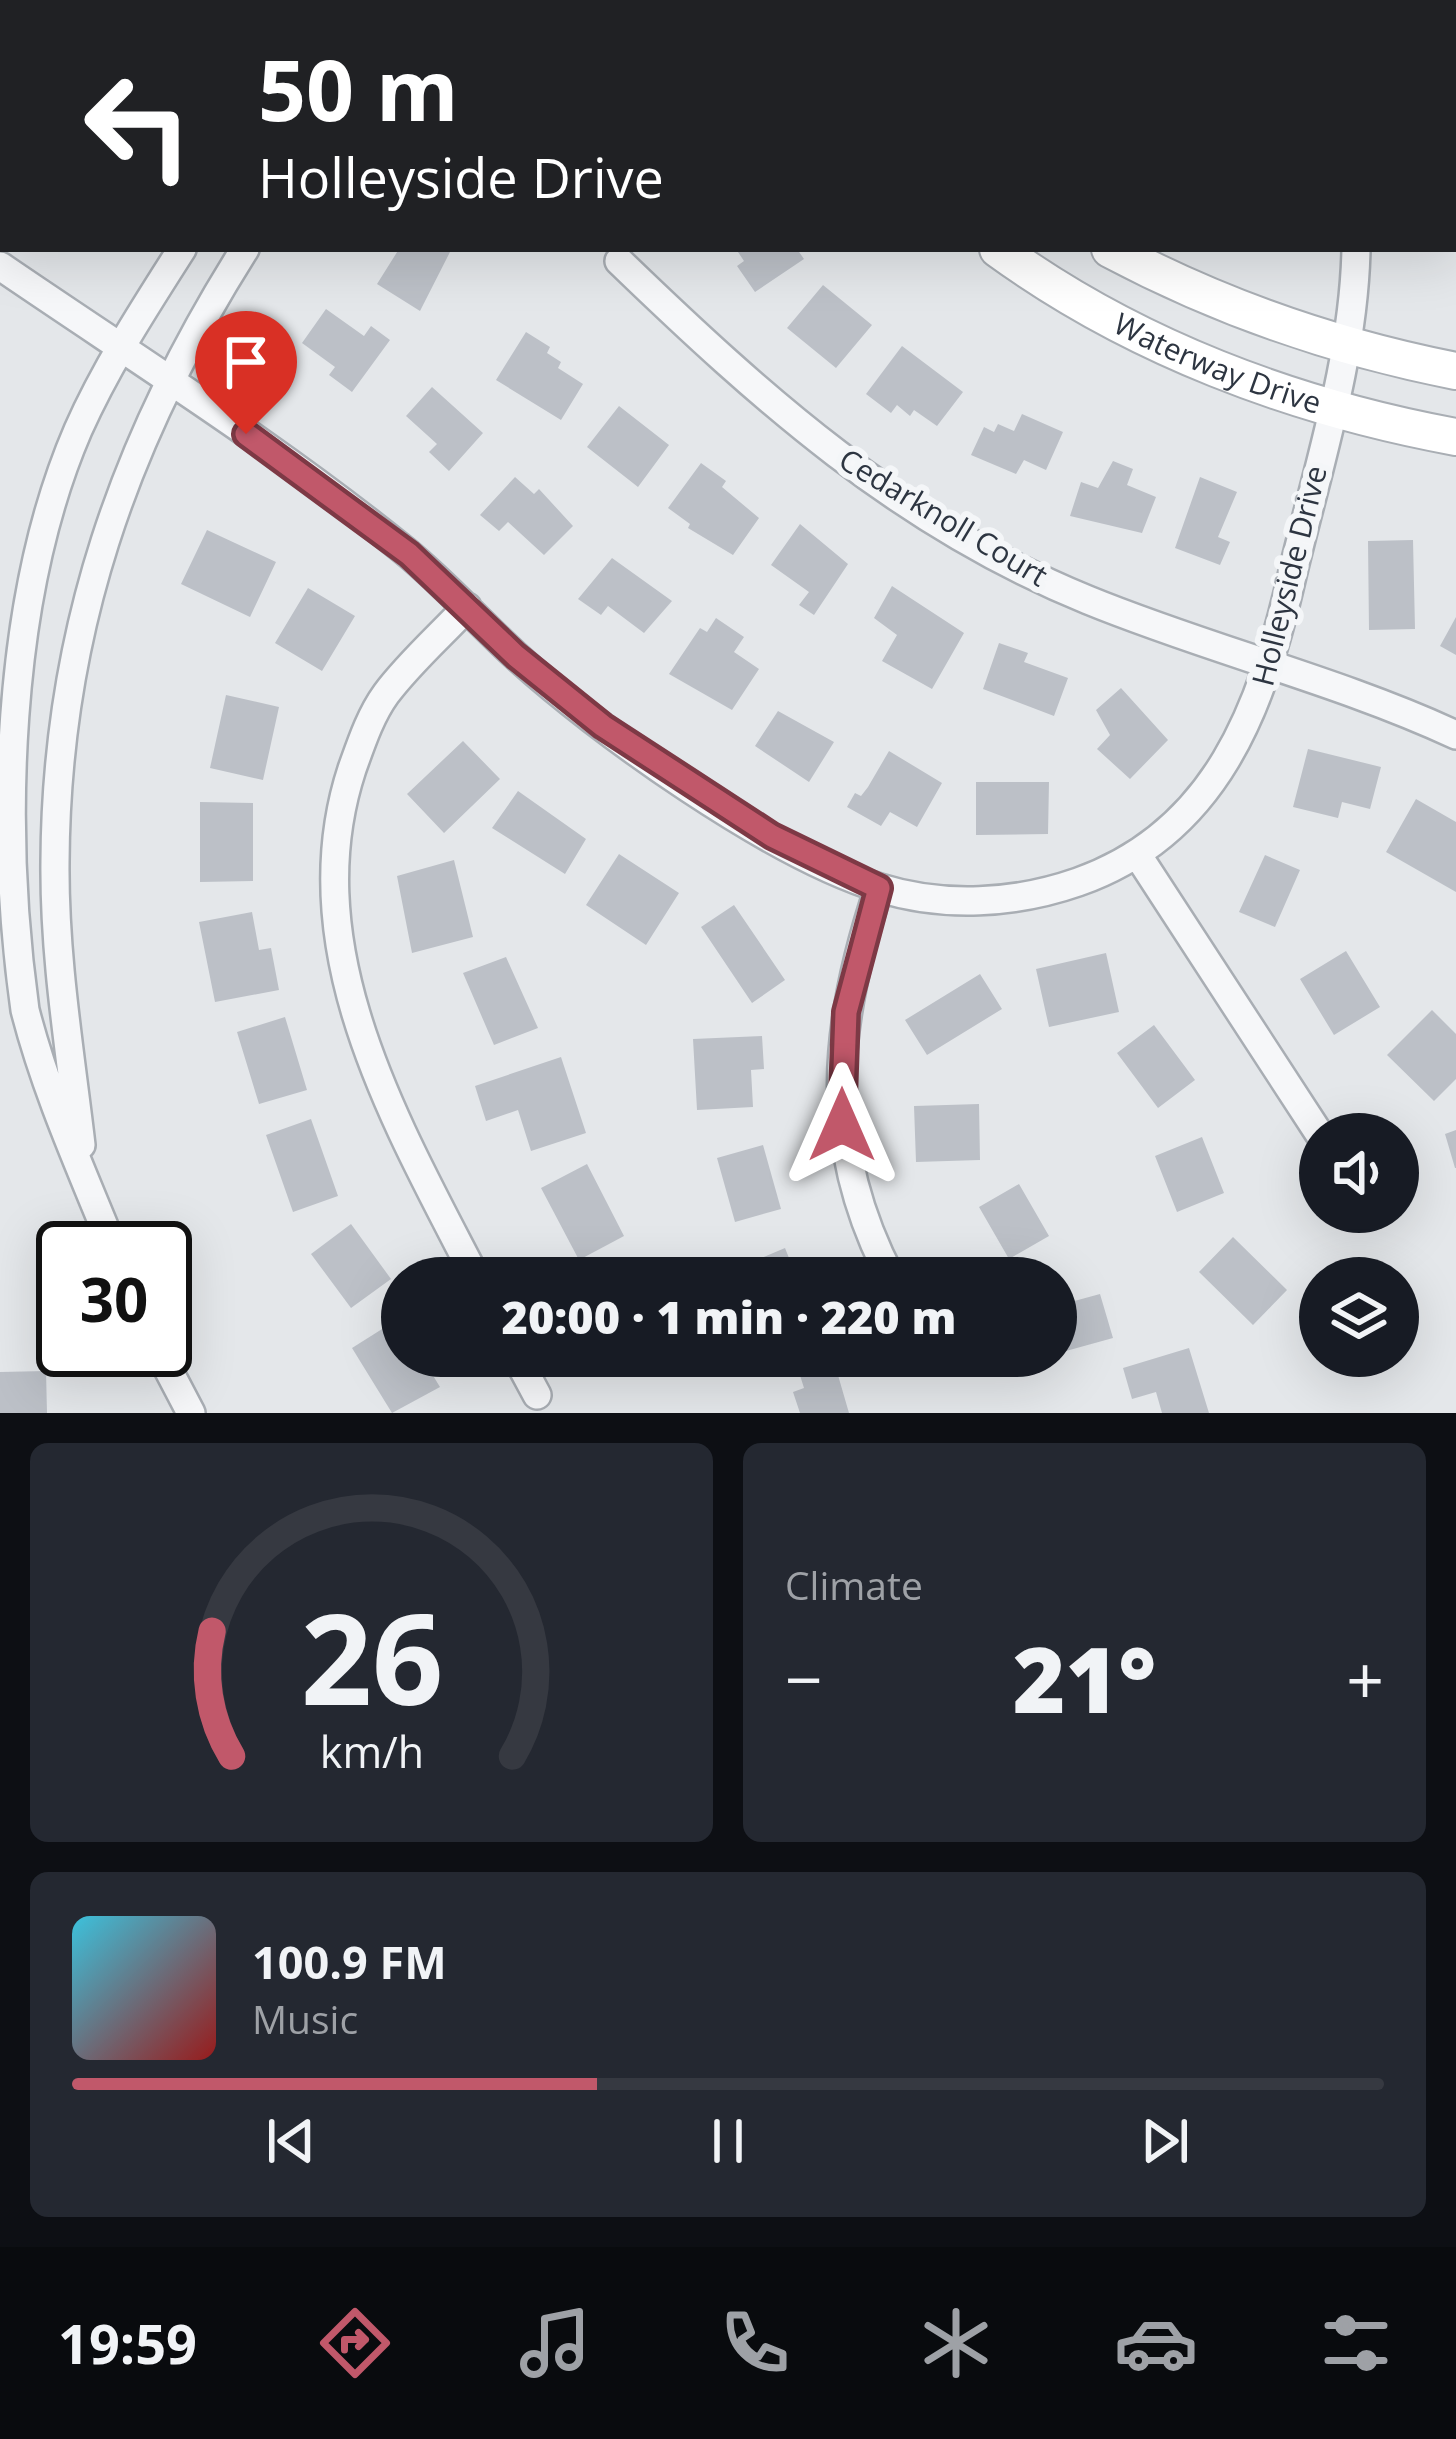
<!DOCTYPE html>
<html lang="en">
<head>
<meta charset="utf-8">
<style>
	body { margin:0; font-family:"Open Sans",sans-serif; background:#242831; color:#f1f3f6; height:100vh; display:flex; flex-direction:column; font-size:45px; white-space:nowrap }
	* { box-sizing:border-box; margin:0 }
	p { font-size:39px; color:#9ea1a6 }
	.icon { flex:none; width:66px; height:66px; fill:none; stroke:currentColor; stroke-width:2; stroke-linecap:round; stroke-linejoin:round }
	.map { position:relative; height:1413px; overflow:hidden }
	.panel { display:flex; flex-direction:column; gap:30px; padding:30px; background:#0d0f14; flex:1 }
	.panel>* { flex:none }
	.banner { position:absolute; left:0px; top:0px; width:1458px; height:252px; box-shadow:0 12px 48px #0002; background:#202124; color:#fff; overflow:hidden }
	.controls { position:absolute; left:1299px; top:1113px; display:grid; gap:24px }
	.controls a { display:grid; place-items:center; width:120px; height:120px; border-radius:50%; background:#171b24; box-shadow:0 12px 48px #0002; font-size:60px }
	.speed { position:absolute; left:36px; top:1221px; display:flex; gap:24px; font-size:60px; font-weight:700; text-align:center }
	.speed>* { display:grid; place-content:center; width:156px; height:156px; border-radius:50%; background:#171b24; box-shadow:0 12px 48px #0002; line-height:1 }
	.speed .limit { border:6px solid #111; border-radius:18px; background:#fff; color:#111 }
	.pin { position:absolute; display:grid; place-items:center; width:102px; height:102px; color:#fff; margin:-123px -51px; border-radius:50% 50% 50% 0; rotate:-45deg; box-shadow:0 0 12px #0007 }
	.pin .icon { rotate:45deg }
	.me { position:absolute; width:132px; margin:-66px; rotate:0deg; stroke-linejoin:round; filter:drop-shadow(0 0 9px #0008) }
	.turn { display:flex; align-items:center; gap:42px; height:252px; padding:0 60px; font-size:54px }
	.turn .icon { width:156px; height:156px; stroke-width:2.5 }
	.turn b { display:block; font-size:84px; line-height:102px }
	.big { font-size:90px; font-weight:800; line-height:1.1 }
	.panel .widget { flex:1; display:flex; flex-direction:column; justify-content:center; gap:18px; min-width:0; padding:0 42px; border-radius:18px; background:#242831 }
	.panel .dial { align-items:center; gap:0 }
	.dial svg { height:312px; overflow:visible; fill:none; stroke:#363941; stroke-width:7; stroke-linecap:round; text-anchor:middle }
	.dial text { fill:#f1f3f6; stroke:none }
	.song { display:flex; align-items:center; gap:36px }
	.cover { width:144px; height:144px; border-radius:18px; background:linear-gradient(135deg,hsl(190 70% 55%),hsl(0 70% 35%)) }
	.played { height:12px; border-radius:6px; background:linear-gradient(90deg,#c1586a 40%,#363941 40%) }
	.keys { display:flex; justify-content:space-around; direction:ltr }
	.heat { display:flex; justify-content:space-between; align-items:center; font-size:66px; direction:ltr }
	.panel .tiles { flex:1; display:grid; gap:30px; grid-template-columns:1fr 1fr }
	.widget:last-child { grid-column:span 2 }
	.trip { position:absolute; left:381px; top:1257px; width:696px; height:120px; border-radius:60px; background:#171b24; box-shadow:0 12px 48px #0002; font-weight:800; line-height:120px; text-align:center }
	.tab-bar { display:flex; height:192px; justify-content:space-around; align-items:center; background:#090b0e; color:#9ea1a6 }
	.tab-bar .icon { width:84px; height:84px }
	.tab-bar .active { color:#c1586a }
	.tab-bar b { font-size:54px; color:#f1f3f6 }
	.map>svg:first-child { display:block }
</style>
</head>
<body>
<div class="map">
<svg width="1456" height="1413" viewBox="0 0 1456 1413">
	<rect width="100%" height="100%" fill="#e4e7ea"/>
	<path fill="#bcc0c7" d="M399 249 450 252 420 311 377 284Z
		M736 249H797L804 259 755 292 737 266 744 261Z
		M823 285 872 325 836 368 787 328Z
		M326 309 364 336 371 326 390 340 352 392 329 375 335 367 302 343Z
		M526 332 550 347 547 353 561 362 558 368 583 384 561 420 496 380Z
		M902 346 963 392 937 426 914 410 910 416 897 405 891 413 866 394Z
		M432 387 483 433 449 471 429 452 437 444 406 416Z
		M619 406 669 445 638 487 587 447Z
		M1022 414 1063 432 1046 470 1024 460 1016 474 971 455 984 427 994 432 998 424 1014 431Z
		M1113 461 1133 469 1127 485 1156 497 1142 533 1070 516 1081 482 1098 488Z
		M701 463 726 481 722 487 759 518 733 555 688 528 690 524 668 508Z
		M515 477 534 494 539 489 573 526 544 555 508 522 499 531 480 515Z
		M1200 477 1237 492 1218 537 1230 542 1220 565 1175 548Z
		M800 524 848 564 814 615 799 605 809 592 771 565Z
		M207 530 276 562 250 617 181 584Z
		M1413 540 1415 629 1369 630 1368 541Z
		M612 558 672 601 644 633 608 606 601 615 578 599Z
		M892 586 964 633 932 689 882 661 897 635 874 618Z
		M308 588 355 616 322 671 275 643Z
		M1456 617V655L1440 646Z
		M716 618 744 637 734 652 759 669 732 710 669 674 700 628 707 632Z
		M999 643 1028 653 1024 662 1068 678 1054 716 983 689Z
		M1121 688 1168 740 1130 779 1097 749 1110 735 1096 710Z
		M226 695 279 707 263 780 210 768Z
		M778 711 834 742 809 782 755 746Z
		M463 741 500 779 444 833 407 794Z
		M1308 749 1381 767 1370 809 1342 802 1338 818 1293 807Z
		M889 751 942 783 917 827 890 812 881 826 847 807 855 793 861 796 868 787Z
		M976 782H1049L1048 834 976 835Z
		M518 791 586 839 565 874 492 828Z
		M1416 799 1456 822V892L1386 852Z
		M200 802 253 803V881L200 882Z
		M619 854 679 893 646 945 586 905Z
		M1265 855 1300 870 1275 927 1239 912Z
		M454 860 473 937 412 953 397 876Z
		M734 905 785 980 752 1003 701 927Z
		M252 912 259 950 271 948 279 990 215 1002 199 922Z
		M1346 951 1380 1007 1334 1035 1300 979Z
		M1106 953 1119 1012 1049 1027 1036 969Z
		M506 957 538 1028 494 1045 463 973Z
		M980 974 1002 1009 927 1055 905 1020Z
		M1432 1010 1456 1034V1079L1434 1101 1387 1055Z
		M285 1017 307 1090 259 1104 237 1032Z
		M1154 1025 1195 1080 1158 1108 1117 1053Z
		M762 1036 764 1069 751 1070 753 1107 697 1110 693 1039Z
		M561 1057 586 1133 531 1151 518 1110 486 1121 475 1086Z
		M979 1104 980 1160 916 1162 914 1106Z
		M311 1119 338 1196 293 1212 266 1135Z
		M1456 1130V1168H1455L1445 1134Z
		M1202 1137 1224 1193 1177 1212 1155 1156Z
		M763 1145 781 1209 735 1222 717 1158Z
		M587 1164 624 1236 579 1260 541 1188Z
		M1019 1184 1049 1236 1009 1259 979 1207Z
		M351 1224 391 1279 351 1308 311 1254Z
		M1233 1237 1287 1290 1253 1325 1199 1272Z
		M785 1248 797 1278H747L742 1266Z
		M1398 1290 1410 1338 1398 1340Z
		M1100 1294 1113 1338 1066 1351 1056 1306Z
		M398 1319 402 1356H421L440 1387 392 1413 352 1348Z
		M1189 1348 1209 1413H1162L1156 1392 1132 1399 1123 1368Z
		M833 1358 849 1413H800L793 1392 804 1388 798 1369Z
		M46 1371 47 1413H0V1372Z"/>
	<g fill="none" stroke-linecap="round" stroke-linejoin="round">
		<defs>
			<path id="street" d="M1236 0 1237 3
				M384 3 388 0
				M476 3 480 0
				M619 261C762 399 901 524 1088 600 1210 650 1337 680 1456 735
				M0 266C136 359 277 447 405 551 444 583 478 621 515 655 599 732 772 855 880 888 944 908 1015 904 1078 882 1217 833 1262 707 1292 576 1317 470 1354 358 1356 249
				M467 607C441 635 409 663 386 694 370 716 361 744 352 769 293 948 396 1123 476 1278
				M1137 854 1320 1135
				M879 888C833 1026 821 1145 891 1278
				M81 1145C70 1051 54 957 55 862 56 634 124 440 245 249
				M113 1248C81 1169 46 1092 25 1010 0 831 5 599 78 430 106 367 145 307 182 249
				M158 1350 191 1413
				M516 1356 537 1395"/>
			<g id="secondary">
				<path d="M727 0 731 3"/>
				<path d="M815 0 819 3"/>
				<path id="s1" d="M998 249C1133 347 1293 407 1456 437"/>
				<path d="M1110 249C1221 308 1333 347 1456 371"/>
			</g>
		</defs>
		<use href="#street" stroke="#a9aeb4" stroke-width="32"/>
		<use href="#secondary" stroke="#a9aeb4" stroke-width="40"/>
		<use href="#street" stroke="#f6f7f9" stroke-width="27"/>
		<use href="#secondary" stroke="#fff" stroke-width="36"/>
	</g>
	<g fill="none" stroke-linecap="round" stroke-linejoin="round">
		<defs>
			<path id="route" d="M246 434 409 554 516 656 603 726 772 836 879 888 846 1012 842 1125"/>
		</defs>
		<use href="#route" stroke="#7d3945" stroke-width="30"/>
		<use href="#route" stroke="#c1586a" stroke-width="21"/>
	</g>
	<g text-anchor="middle" stroke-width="12" stroke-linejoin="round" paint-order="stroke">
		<g font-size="30" fill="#2d3541" stroke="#f4f6f8">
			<text dy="10" stroke="none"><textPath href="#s1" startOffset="249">Waterway Drive</textPath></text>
			<text transform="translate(943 518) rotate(31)" y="10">Cedarknoll Court</text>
			<text transform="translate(1290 576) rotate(-76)" y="10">Holleyside Drive</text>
		</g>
	</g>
</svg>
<div class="controls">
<a><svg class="icon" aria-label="sound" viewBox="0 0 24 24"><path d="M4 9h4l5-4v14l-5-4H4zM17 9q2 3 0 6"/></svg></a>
<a><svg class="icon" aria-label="layers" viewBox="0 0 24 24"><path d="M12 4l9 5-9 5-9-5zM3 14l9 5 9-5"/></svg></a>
</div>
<div class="speed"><div class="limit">30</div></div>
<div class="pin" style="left:246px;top:434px;background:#d93025"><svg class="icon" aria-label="arrive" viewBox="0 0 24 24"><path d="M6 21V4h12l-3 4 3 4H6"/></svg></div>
<svg class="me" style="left:842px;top:1125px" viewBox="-20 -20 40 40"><path d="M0-17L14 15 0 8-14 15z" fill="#c1586a" stroke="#fff" stroke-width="4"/></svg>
<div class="trip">20:00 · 1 min · 220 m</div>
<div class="banner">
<div class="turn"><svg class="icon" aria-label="left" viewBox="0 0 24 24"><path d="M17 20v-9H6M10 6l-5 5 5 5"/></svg><div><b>50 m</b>Holleyside Drive</div></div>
</div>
</div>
<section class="panel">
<div class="tiles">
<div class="widget dial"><svg viewBox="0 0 100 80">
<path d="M14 69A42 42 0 1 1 86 69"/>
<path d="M14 69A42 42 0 0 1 9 37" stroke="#c1586a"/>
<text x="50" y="56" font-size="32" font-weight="700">26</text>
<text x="50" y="72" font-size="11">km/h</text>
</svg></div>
<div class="widget"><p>Climate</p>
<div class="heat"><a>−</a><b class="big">21°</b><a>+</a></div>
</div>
<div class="widget">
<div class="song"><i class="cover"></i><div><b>100.9 FM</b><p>Music</p></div></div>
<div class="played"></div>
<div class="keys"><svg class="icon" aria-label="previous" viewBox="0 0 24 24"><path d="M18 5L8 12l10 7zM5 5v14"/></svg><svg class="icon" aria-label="pause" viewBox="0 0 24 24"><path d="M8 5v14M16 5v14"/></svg><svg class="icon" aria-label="next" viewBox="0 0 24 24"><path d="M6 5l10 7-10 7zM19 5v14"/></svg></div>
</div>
</div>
</section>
<nav class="tab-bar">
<b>19:59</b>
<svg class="icon active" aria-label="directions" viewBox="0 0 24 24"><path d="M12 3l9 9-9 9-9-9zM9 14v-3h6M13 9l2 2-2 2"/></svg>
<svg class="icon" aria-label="music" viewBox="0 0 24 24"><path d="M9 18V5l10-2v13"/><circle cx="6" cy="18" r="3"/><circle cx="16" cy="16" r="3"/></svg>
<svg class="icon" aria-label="phone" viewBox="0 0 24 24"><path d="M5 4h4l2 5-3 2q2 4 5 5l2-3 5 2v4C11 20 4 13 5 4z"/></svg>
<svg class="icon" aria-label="climate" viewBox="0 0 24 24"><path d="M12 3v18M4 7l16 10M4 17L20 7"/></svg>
<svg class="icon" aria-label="car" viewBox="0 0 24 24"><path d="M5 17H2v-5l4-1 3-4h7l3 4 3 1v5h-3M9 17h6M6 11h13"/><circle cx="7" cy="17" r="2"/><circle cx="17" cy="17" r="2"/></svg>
<svg class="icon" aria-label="filters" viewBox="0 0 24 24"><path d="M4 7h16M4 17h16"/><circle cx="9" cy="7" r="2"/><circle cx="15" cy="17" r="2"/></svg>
</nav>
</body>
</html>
